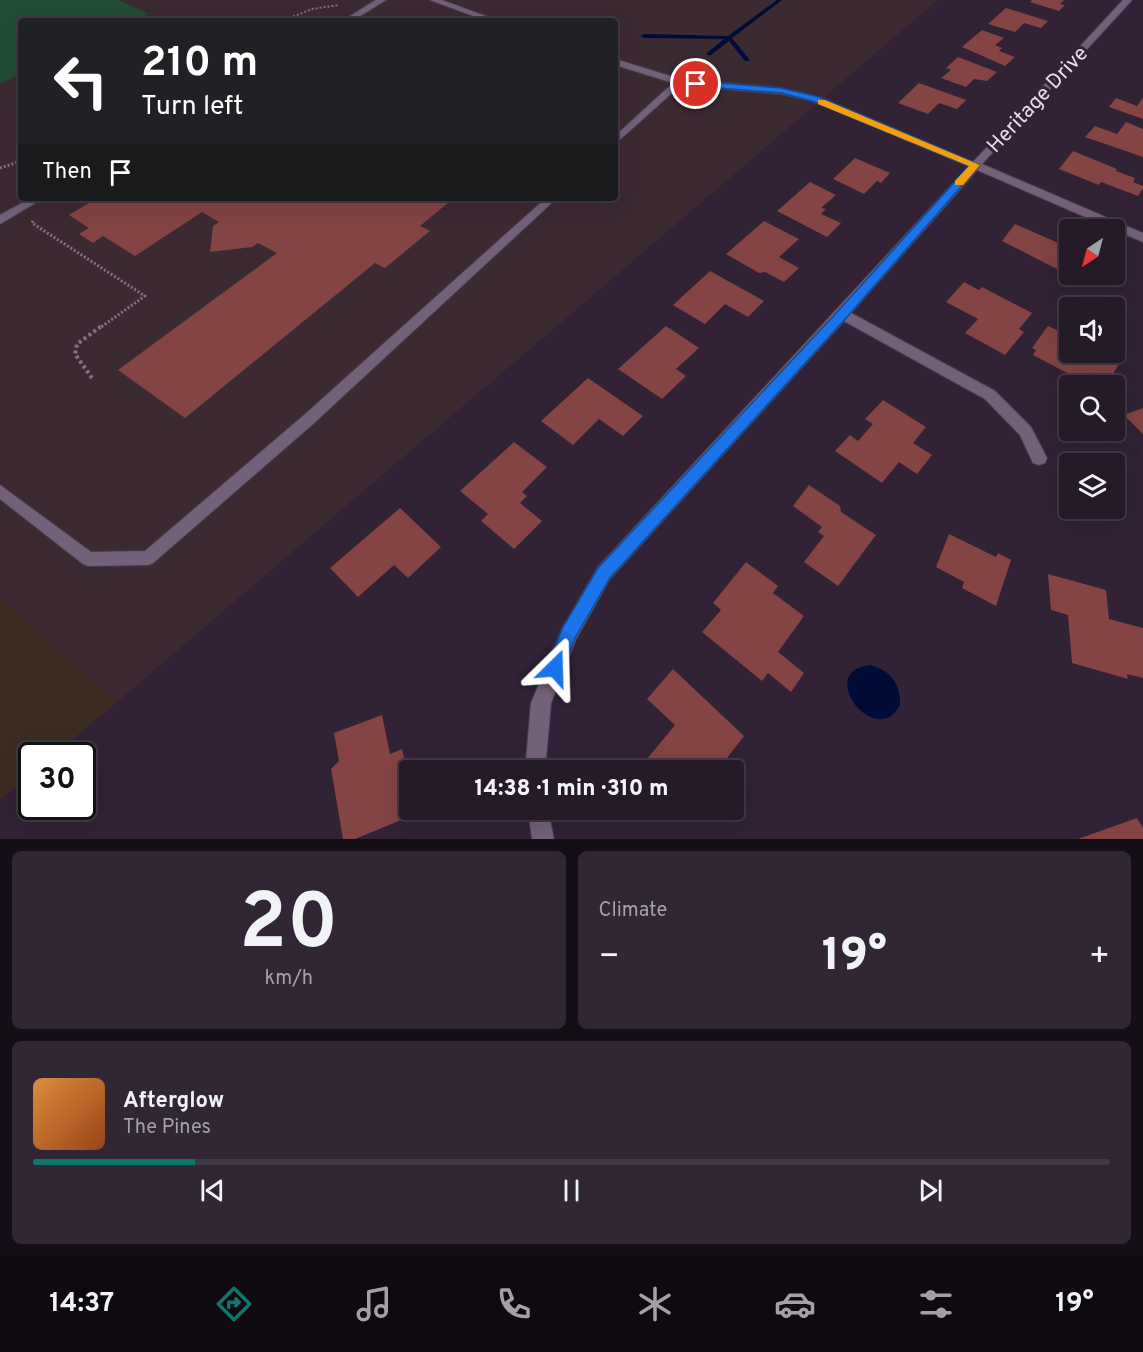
<!DOCTYPE html>
<html lang="en">
<head>
<meta charset="utf-8">
<style>
	body { margin:0; font-family:Overpass,sans-serif; background:#312734; color:#f1f3f6; height:100vh; display:flex; flex-direction:column; font-size:22px; white-space:nowrap }
	* { box-sizing:border-box; margin:0 }
	p { font-size:20px; color:#a3a1a8 }
	.icon { flex:none; width:33px; height:33px; fill:none; stroke:currentColor; stroke-width:2; stroke-linecap:round; stroke-linejoin:round }
	.map { position:relative; height:839px; overflow:hidden }
	.details { display:flex; flex-direction:column; gap:12px; padding:12px; background:#140e16; flex:1 }
	.details>* { flex:none }
	.guide { position:absolute; left:18px; top:18px; width:600px; height:183px; border-radius:6px; box-shadow:0 6px 24px #0002,0 0 0 2px #423845; background:#202124; color:#fff; overflow:hidden }
	.needle { width:39px; rotate:216deg }
	.tools { position:absolute; left:1059px; top:219px; display:grid; gap:12px }
	.tools a { display:grid; place-items:center; width:66px; height:66px; border-radius:6px; background:#251a28; box-shadow:0 6px 24px #0002,0 0 0 2px #423845; font-size:30px }
	.speed { position:absolute; left:18px; top:742px; display:flex; gap:12px; font-size:30px; font-weight:700; text-align:center }
	.speed>* { display:grid; place-content:center; width:78px; height:78px; border-radius:50%; background:#251a28; box-shadow:0 6px 24px #0002,0 0 0 2px #423845; line-height:1 }
	.speed .limit { border:3px solid #111; border-radius:9px; background:#fff; color:#111 }
	.pin { position:absolute; display:grid; place-items:center; width:51px; height:51px; color:#fff; margin:-26px; border:3px solid #fff; border-radius:50%; box-shadow:0 2px 6px #0007 }
	.me { position:absolute; width:66px; margin:-33px; rotate:22deg; stroke-linejoin:round; filter:drop-shadow(0 0 4px #0008) }
	.turn { display:flex; align-items:center; gap:21px; height:126px; padding:0 24px; font-size:27px }
	.turn .icon { width:78px; height:78px; stroke-width:2.5 }
	.turn b { display:block; font-size:42px; line-height:51px }
	.then { display:flex; align-items:center; height:57px; padding:0 24px; background:#0003; gap:12px; font-size:22px }
	.big { font-size:45px; font-weight:800; line-height:1.1 }
	.details .widget { flex:1; display:flex; flex-direction:column; justify-content:center; gap:9px; min-width:0; padding:0 21px; border-radius:9px; background:#312734 }
	.details .dial { align-items:center; gap:0 }
	.dial b { font-size:78px; line-height:1 }
	.song { display:flex; align-items:center; gap:18px }
	.cover { width:72px; height:72px; border-radius:9px; background:linear-gradient(135deg,hsl(30 70% 55%),hsl(20 70% 35%)) }
	.played { height:6px; border-radius:3px; background:linear-gradient(90deg,#0f766e 15%,#423845 15%) }
	.keys { display:flex; justify-content:space-around; direction:ltr }
	.heat { display:flex; justify-content:space-between; align-items:center; font-size:33px; direction:ltr }
	.details .tiles { flex:1; display:grid; gap:12px; grid-template-columns:1fr 1fr }
	.widget:last-child { grid-column:span 2 }
	.trip { position:absolute; left:399px; top:760px; width:345px; height:60px; border-radius:6px; background:#251a28; box-shadow:0 6px 24px #0002,0 0 0 2px #423845; font-weight:800; line-height:60px; text-align:center }
	.tabs { display:flex; height:96px; justify-content:space-around; align-items:center; background:#0f0a10; color:#a3a1a8 }
	.tabs .icon { width:42px; height:42px }
	.tabs .current { color:#0f766e }
	.tabs b { font-size:27px; color:#f1f3f6 }
	.map>svg:first-child { display:block }
</style>
</head>
<body>
<div class="map">
<svg width="1143" height="839" viewBox="0 0 1143 839">
	<rect width="100%" height="100%" fill="#312236"/>
	<path fill="#3d2c22" d="M0 599 117 702 53 756H32L31 774 0 800Z"/>
	<path fill="#3c2a33" fill-rule="evenodd" d="M0 0H938L117 702 0 599ZM21 21H615V198H21Z"/>
	<path fill="#224b35" d="M0 0H118L149 14 134 21H21V74L0 84Z"/>
	<path fill="#000c36" d="M870 665C890 670 901 684 900 705 876 751 814 671 870 665Z"/>
	<g fill="none" stroke-linecap="round" stroke-linejoin="round">
		<path fill="#000c36" fill-rule="evenodd" d="M777 0H782L732 38 749 59V61H745L729 41 711 55H707V53L724 39 644 38 641 36 644 34 728 36Z"/>
	</g>
	<path fill="#834443" d="M1032 0H1064L1060 4 1065 5 1059 11 1030 2Z
		M1006 8 1048 21 1041 28 1024 23 1015 32 988 24Z
		M982 30 1004 38 995 45 1002 48 999 51 1015 57 1005 66 962 47Z
		M958 57 997 72 987 81 974 79 966 87 941 78 951 70 946 68Z
		M919 83 966 100 957 109 939 103 928 114 898 103Z
		M1116 98 1137 106 1143 98V119L1109 107Z
		M1126 122 1143 129V157L1085 137 1095 126 1117 134Z
		M1073 151 1117 169 1116 171 1135 178 1133 182 1143 186V188L1138 196 1101 182 1099 185 1059 169Z
		M855 158 890 173 881 183 877 181 864 194 833 179Z
		M810 182 836 195 821 208 826 209 821 214 841 223 827 237 777 211Z
		M97 198H454L420 226 430 231 385 268 375 263 185 418 118 370 277 253 258 243 252 247 210 252 213 226 219 222 202 212 135 256 103 236 93 243 79 234 89 228 69 215Z
		M764 221 799 239 779 257 799 268 784 282 765 272 759 273 726 254Z
		M1015 224 1070 248V270L1064 267 1061 271 1002 241Z
		M710 271 764 301 748 317 725 304 705 324 673 305Z
		M964 282 979 290 982 287 1032 313 1019 329 1024 332 1005 355 965 333 978 319 946 302Z
		M666 326 699 348 676 369 686 376 662 399 618 369Z
		M1048 326 1070 336V352H1102L1120 362 1106 386H1078L1068 380 1071 375 1033 355 1036 350 1032 348Z
		M588 378 643 416 623 436 599 419 573 445 541 421Z
		M883 400 926 427 913 443 932 455 917 474 899 462 882 483 835 451 850 435 858 441 873 424 865 419Z
		M1143 408V434L1124 415Z
		M514 442 547 467 522 492 527 496 520 503 542 521 514 549 481 521 488 514 460 491Z
		M809 485 840 506 841 512 876 535 838 586 804 562 824 536 818 532 822 527 793 506Z
		M400 508 441 547 408 578 394 565 358 597 330 568Z
		M949 534 996 557 998 553 1011 560 996 606 962 588 964 582 936 567Z
		M746 562 778 586 773 593 804 616 778 652 804 673 791 692 768 673 762 681 702 632 721 610 713 603Z
		M1048 574 1106 590 1109 619 1143 628V678L1127 674 1128 679 1072 663 1068 615 1051 610Z
		M673 669 744 736 717 771H647L642 765 675 725 647 699Z
		M382 715 390 754 402 749 410 783V810H415L416 814 355 839H343L331 769 339 761 334 733Z
		M1137 818 1143 828V839H1078Z"/>
	<g fill="none" stroke-linecap="round" stroke-linejoin="round">
		<defs>
			<path id="lane" d="M376 0H386L352 21H342Z
				M430 0H442L499 21H487Z
				M615 59 680 79 781 88 819 97 980 165 975 168 971 167 813 101 781 94 681 85 615 144V136L673 83 615 65Z
				M31 198H44L0 224V215Z
				M546 198H557L313 424 153 563 148 565 88 566 83 564 0 499V485L91 552 145 551 303 416Z"/>
			<path id="street" d="M1123 0H1132L982 164 1143 233V242L977 170 851 313 995 391 1031 427 1047 458 1045 463 1039 465 1033 463 1020 435 985 399 844 321 610 579 576 639 551 703 545 771H525L531 703 563 627 598 567Z
				M528 810H548L554 839H532Z"/>
		</defs>
		<use href="#lane" stroke="#4a3d4f" stroke-width="2"/>
		<use href="#street" stroke="#4a3d4f" stroke-width="2"/>
		<path stroke="#7f7284" stroke-width="2" stroke-dasharray="2 2" stroke-linecap="butt" d="M511 17 523 21
			M282 21 312 9 339 5"/>
		<path stroke="#7f7284" stroke-width="3" stroke-dasharray="2 2" stroke-linecap="butt" d="M0 168 21 161
			M33 221 32 223 145 296 101 327"/>
		<path stroke="#7f7284" stroke-width="4" stroke-dasharray="3 3" stroke-linecap="butt" d="M92 378 75 354 77 344 103 325"/>
		<use href="#lane" fill="#736179" fill-rule="evenodd"/>
		<use href="#street" fill="#736179" fill-rule="evenodd"/>
	</g>
	<path fill="#1a73e8" stroke="#114b97" stroke-width="1.5" d="M696 81 781 88 819 97 980 165 847 317 610 578 575 638 561 674 555 677 549 674 546 668 563 627 598 568 838 311 969 166 812 101 781 93 693 86 691 84Z"/>
	<path fill="#f59e0b" d="M818 100H825L980 165 963 185H955V181L969 166 818 104Z"/>
	<g text-anchor="middle" stroke-width="6" stroke-linejoin="round" paint-order="stroke">
		<g font-size="21" fill="#e6dcea" stroke="#312236">
			<text transform="translate(1037 99) rotate(-47)" y="7">Heritage Drive</text>
		</g>
	</g>
</svg>
<div class="tools">
<a><svg class="needle" viewBox="-14 -14 28 28"><path d="M0-13l5 13h-10z" fill="#e53935"/><path d="M0 13l5-13h-10z" fill="#a3a1a8"/></svg></a>
<a><svg class="icon" aria-label="sound" viewBox="0 0 24 24"><path d="M4 9h4l5-4v14l-5-4H4zM17 9q2 3 0 6"/></svg></a>
<a><svg class="icon" aria-label="search" viewBox="0 0 24 24"><circle cx="10" cy="10" r="6"/><path d="M15 15l6 6"/></svg></a>
<a><svg class="icon" aria-label="layers" viewBox="0 0 24 24"><path d="M12 4l9 5-9 5-9-5zM3 14l9 5 9-5"/></svg></a>
</div>
<div class="speed"><div class="limit">30</div></div>
<div class="pin" style="left:696px;top:84px;background:#d93025"><svg class="icon" aria-label="arrive" viewBox="0 0 24 24"><path d="M6 21V4h12l-3 4 3 4H6"/></svg></div>
<svg class="me" style="left:555px;top:668px" viewBox="-20 -20 40 40"><path d="M0-17L14 15 0 8-14 15z" fill="#1a73e8" stroke="#fff" stroke-width="4"/></svg>
<div class="trip">14:38 · 1 min · 310 m</div>
<div class="guide">
<div class="turn"><svg class="icon" aria-label="left" viewBox="0 0 24 24"><path d="M17 20v-9H6M10 6l-5 5 5 5"/></svg><div><b>210 m</b>Turn left</div></div>
<div class="then">Then<svg class="icon" aria-label="arrive" viewBox="0 0 24 24"><path d="M6 21V4h12l-3 4 3 4H6"/></svg></div>
</div>
</div>
<section class="details">
<div class="tiles">
<div class="widget dial"><b>20</b><p>km/h</p></div>
<div class="widget"><p>Climate</p>
<div class="heat"><a>−</a><b class="big">19°</b><a>+</a></div>
</div>
<div class="widget">
<div class="song"><i class="cover"></i><div><b>Afterglow</b><p>The Pines</p></div></div>
<div class="played"></div>
<div class="keys"><svg class="icon" aria-label="previous" viewBox="0 0 24 24"><path d="M18 5L8 12l10 7zM5 5v14"/></svg><svg class="icon" aria-label="pause" viewBox="0 0 24 24"><path d="M8 5v14M16 5v14"/></svg><svg class="icon" aria-label="next" viewBox="0 0 24 24"><path d="M6 5l10 7-10 7zM19 5v14"/></svg></div>
</div>
</div>
</section>
<nav class="tabs">
<b>14:37</b>
<svg class="icon current" aria-label="directions" viewBox="0 0 24 24"><path d="M12 3l9 9-9 9-9-9zM9 14v-3h6M13 9l2 2-2 2"/></svg>
<svg class="icon" aria-label="music" viewBox="0 0 24 24"><path d="M9 18V5l10-2v13"/><circle cx="6" cy="18" r="3"/><circle cx="16" cy="16" r="3"/></svg>
<svg class="icon" aria-label="phone" viewBox="0 0 24 24"><path d="M5 4h4l2 5-3 2q2 4 5 5l2-3 5 2v4C11 20 4 13 5 4z"/></svg>
<svg class="icon" aria-label="climate" viewBox="0 0 24 24"><path d="M12 3v18M4 7l16 10M4 17L20 7"/></svg>
<svg class="icon" aria-label="car" viewBox="0 0 24 24"><path d="M5 17H2v-5l4-1 3-4h7l3 4 3 1v5h-3M9 17h6M6 11h13"/><circle cx="7" cy="17" r="2"/><circle cx="17" cy="17" r="2"/></svg>
<svg class="icon" aria-label="filters" viewBox="0 0 24 24"><path d="M4 7h16M4 17h16"/><circle cx="9" cy="7" r="2"/><circle cx="15" cy="17" r="2"/></svg>
<b>19°</b>
</nav>
</body>
</html>
